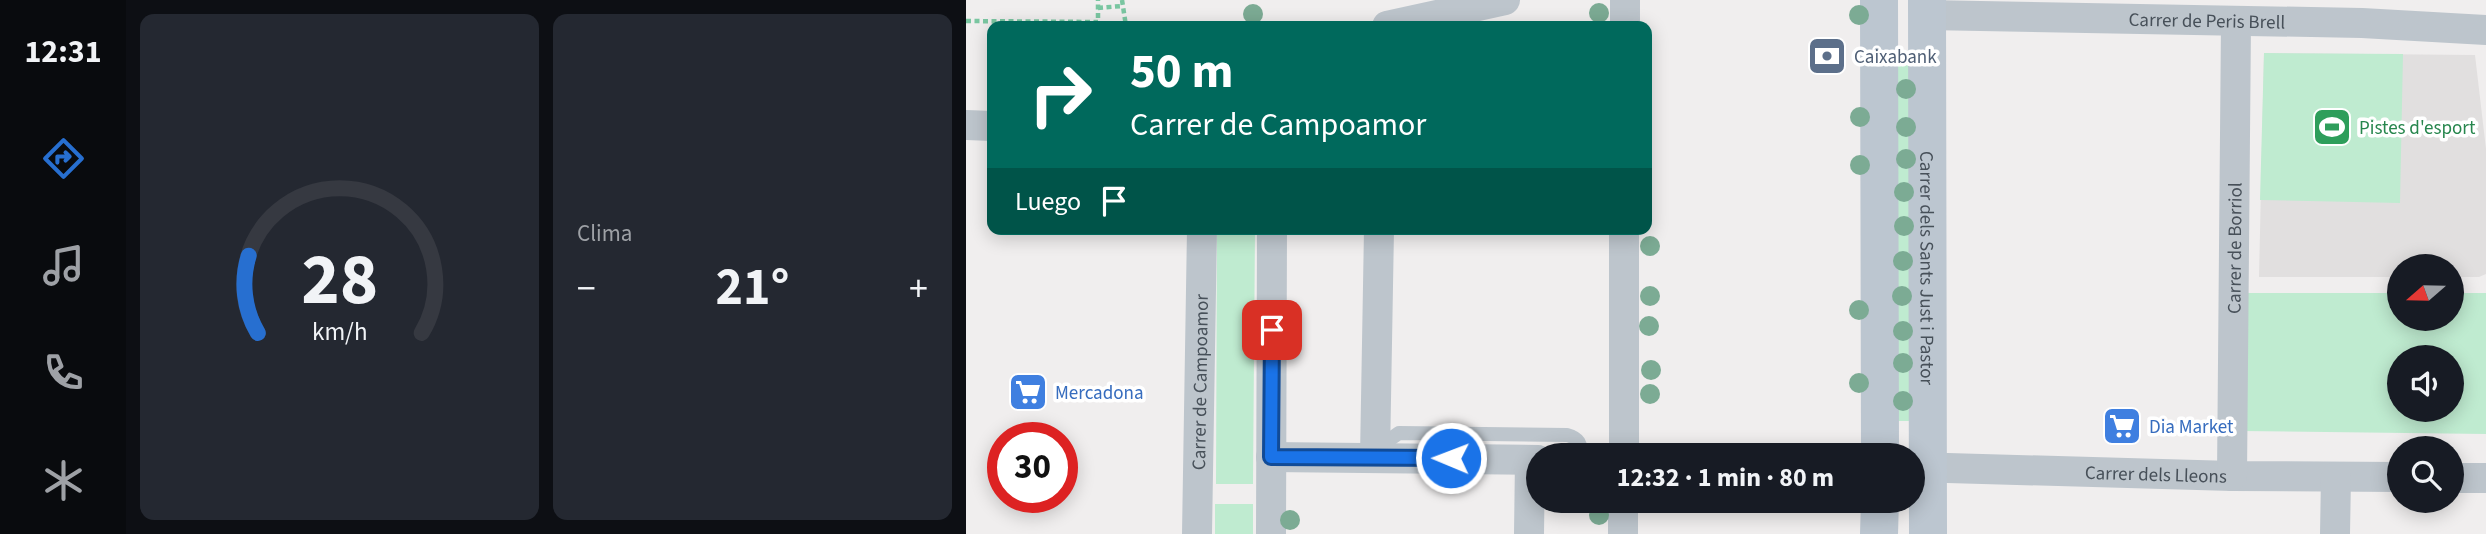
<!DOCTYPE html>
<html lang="es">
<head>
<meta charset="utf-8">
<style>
	body { margin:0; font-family:"Source Sans 3",sans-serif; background:#242831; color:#f1f3f6; height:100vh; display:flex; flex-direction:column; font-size:26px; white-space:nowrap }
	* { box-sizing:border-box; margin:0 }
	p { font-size:23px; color:#9ea1a6 }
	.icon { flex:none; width:38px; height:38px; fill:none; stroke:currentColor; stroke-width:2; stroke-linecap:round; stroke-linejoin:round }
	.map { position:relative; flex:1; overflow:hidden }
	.panel { display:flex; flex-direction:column; gap:14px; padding:14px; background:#0d0f14; width:840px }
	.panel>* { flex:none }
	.hud { position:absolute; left:21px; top:21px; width:665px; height:214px; border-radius:14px; box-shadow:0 4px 18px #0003; background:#00695c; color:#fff; overflow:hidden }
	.needle { width:46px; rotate:250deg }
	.fabs { position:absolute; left:1421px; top:254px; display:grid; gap:14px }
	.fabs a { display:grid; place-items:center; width:77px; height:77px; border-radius:50%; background:#171b24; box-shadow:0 4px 18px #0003; font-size:35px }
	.speed { position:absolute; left:21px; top:422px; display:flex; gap:14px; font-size:35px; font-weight:700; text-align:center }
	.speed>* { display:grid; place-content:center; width:91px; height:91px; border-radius:50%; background:#171b24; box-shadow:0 4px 18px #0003; line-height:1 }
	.speed .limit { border:10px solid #d22; background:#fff; color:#111 }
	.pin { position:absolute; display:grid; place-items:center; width:60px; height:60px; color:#fff; margin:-30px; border-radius:14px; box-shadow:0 4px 10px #0006 }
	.me { position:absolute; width:77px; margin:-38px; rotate:271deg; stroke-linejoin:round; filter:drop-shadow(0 0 5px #0008) }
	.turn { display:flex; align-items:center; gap:24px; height:147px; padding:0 28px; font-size:32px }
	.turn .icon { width:91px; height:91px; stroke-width:2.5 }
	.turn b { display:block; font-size:49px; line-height:60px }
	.then { display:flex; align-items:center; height:66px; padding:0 28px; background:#0003; gap:14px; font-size:26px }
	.big { font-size:52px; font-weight:700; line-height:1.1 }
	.panel .card { flex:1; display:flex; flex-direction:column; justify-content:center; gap:10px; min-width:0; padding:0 24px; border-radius:14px; background:#242831 }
	.panel .dial { align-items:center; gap:0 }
	.dial svg { height:182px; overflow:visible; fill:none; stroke:#363941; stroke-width:7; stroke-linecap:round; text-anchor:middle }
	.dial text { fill:#f1f3f6; stroke:none }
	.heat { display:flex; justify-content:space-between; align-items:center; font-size:38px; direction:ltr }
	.panel .tiles { flex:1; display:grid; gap:14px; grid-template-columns:repeat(2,1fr) }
	.trip { position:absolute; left:560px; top:443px; width:399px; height:70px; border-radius:35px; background:#171b24; box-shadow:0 4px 18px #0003; font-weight:700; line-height:70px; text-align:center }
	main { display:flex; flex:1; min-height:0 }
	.menu { display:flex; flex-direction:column; width:126px; justify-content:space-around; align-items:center; background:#090b0e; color:#9ea1a6 }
	.menu .icon { width:49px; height:49px }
	.menu .current { color:#276fd0 }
	.menu b { font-size:32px; color:#f1f3f6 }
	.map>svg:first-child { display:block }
</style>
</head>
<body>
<main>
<nav class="menu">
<b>12:31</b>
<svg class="icon current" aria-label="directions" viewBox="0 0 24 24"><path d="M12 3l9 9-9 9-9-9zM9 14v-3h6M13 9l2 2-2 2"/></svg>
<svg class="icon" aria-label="music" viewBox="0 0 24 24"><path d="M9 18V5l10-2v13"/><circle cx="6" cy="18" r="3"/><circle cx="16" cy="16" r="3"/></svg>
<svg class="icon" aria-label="phone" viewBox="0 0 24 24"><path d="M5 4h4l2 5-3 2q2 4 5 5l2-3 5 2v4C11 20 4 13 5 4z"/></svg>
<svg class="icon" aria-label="climate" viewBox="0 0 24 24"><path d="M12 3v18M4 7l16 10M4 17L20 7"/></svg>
</nav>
<section class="panel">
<div class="tiles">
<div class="card dial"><svg viewBox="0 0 100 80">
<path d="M14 69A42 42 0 1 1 86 69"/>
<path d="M14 69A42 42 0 0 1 10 35" stroke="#276fd0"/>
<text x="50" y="56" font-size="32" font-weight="700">28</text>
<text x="50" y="72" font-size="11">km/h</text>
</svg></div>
<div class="card"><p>Clima</p>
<div class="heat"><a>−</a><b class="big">21°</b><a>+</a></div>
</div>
</div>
</section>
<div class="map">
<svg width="1520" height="534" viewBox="0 0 1520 534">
	<rect width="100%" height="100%" fill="#f0eeee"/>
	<path fill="#e1dfdf" d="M1298 53 1509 55 1520 149V274L1513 277H1486V266H1433V277H1293Z"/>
	<path fill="#bfebd0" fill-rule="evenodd" d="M1298 53 1437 54 1434 203 1294 200Z
		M924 65H950V421H924Z
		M251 229H289L287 484H250Z
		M1281 293H1433V318H1486V293H1520V434L1275 431ZM1433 357H1486V410H1433Z
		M249 504H287V534H249Z"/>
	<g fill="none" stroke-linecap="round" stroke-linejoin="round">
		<path stroke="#7ac6a1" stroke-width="4.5" stroke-dasharray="5 3.5" stroke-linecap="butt" d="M156 0 160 26
			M132 8 156 6
			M0 21 132 22V0"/>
		<path stroke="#bdc5cc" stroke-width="14" d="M428 455 422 445 423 440 433 433 601 435C612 438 617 444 612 455"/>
		<g stroke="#bdc5cc" stroke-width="30">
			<path id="s1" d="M961 15 1396 23 1520 30"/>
			<path d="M421 26 539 0"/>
			<path d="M659 26V0"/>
			<path d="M0 125 26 126"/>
			<path d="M658 455V229"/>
			<path d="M305 457 572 460"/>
			<path d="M409 457 413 229"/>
			<path id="s2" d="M947 467 1266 476 1433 477"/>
			<path id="s3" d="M1266 476 1270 21"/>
			<path d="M1486 478H1520"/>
			<path id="s4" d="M231 534 236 229"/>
			<path d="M305 534 306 229"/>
			<path d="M563 534 564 460"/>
			<path d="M657 534V500"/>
			<path d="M1369 534 1370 477"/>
		</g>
		<g stroke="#bcc6d0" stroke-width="38">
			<path d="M913 0 914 455"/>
			<path id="s5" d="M961 0 962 534"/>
			<path d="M913 534 914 500"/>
		</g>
	</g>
	<g fill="#7cab94">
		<circle cx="633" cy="13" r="10"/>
		<circle cx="287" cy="14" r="10"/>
		<circle cx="893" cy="15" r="10"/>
		<circle cx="940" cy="89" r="10"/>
		<circle cx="894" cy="117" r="10"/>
		<circle cx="940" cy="127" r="10"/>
		<circle cx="940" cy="159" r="10"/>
		<circle cx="894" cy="165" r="10"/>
		<circle cx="938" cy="192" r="10"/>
		<circle cx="938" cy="226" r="10"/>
		<circle cx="684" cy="246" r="10"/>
		<circle cx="937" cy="261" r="10"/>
		<circle cx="684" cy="296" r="10"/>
		<circle cx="936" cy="296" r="10"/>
		<circle cx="893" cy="310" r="10"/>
		<circle cx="683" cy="326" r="10"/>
		<circle cx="937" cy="331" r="10"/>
		<circle cx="937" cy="363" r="10"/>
		<circle cx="685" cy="370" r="10"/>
		<circle cx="893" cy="383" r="10"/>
		<circle cx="684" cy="394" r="10"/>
		<circle cx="937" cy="401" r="10"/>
		<circle cx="633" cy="515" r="10"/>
		<circle cx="324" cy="520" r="10"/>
	</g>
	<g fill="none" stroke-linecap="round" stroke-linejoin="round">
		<defs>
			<path id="route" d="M306 330 305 457 485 458"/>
		</defs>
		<use href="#route" stroke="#114b97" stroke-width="18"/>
		<use href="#route" stroke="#1a73e8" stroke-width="12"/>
	</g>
	<defs>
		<symbol id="bank-square" viewBox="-11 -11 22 22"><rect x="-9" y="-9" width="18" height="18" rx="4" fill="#5c6f8a" stroke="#fff"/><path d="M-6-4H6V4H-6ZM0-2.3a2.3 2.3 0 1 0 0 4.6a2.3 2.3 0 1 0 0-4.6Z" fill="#fff"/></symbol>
		<symbol id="stadium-square" viewBox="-11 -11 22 22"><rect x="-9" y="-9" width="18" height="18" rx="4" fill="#2e9e5b" stroke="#fff"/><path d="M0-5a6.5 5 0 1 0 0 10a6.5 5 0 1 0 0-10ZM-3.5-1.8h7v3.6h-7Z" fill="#fff"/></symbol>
		<symbol id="supermarket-square" viewBox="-11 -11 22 22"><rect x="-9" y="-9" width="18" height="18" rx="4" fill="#3f7fe0" stroke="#fff"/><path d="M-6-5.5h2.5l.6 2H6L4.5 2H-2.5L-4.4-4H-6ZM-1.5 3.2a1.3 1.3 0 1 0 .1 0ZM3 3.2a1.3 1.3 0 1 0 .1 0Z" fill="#fff"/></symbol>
	</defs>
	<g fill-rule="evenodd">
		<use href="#bank-square" x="839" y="34" width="44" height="44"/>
		<use href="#stadium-square" x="1344" y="105" width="44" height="44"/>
		<use href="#supermarket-square" x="40" y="370" width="44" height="44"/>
		<use href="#supermarket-square" x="1134" y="404" width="44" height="44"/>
	</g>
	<g text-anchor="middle" stroke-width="7" stroke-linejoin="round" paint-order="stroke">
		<g font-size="19" fill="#475059" stroke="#fff">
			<text dy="7" stroke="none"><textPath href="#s1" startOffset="280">Carrer de Peris Brell</textPath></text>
			<text dy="7" stroke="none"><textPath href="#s3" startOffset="228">Carrer de Borriol</textPath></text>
			<text dy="7" stroke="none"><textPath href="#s5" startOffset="268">Carrer dels Sants Just i Pastor</textPath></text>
			<text dy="7" stroke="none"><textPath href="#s4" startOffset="152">Carrer de Campoamor</textPath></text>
			<text dy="7" stroke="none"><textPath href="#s2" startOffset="243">Carrer dels Lleons</textPath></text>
		</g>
		<g font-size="19" fill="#4e5e75" stroke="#fff" text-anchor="start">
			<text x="888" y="63">Caixabank</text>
		</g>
		<g font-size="19" fill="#27864d" stroke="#fff" text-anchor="start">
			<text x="1393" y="134">Pistes d'esport</text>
		</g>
		<g font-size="19" fill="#366cbe" stroke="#fff" text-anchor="start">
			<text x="89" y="399">Mercadona</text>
			<text x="1183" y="433">Dia Market</text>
		</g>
	</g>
</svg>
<div class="fabs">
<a><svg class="needle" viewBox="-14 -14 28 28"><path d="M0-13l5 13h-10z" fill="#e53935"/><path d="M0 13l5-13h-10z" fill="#9ea1a6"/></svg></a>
<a><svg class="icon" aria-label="sound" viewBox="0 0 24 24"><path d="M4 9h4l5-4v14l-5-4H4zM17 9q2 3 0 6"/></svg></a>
<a><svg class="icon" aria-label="search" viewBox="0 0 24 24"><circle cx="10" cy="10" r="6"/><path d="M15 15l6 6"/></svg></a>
</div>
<div class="speed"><div class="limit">30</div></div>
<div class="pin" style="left:306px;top:330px;background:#d93025"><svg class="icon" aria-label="arrive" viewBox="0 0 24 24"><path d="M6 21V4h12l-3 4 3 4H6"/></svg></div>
<svg class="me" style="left:485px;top:458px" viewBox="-20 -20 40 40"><circle r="17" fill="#1a73e8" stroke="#fff" stroke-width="3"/><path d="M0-11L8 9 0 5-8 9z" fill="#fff"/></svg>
<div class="trip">12:32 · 1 min · 80 m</div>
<div class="hud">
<div class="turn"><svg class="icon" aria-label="right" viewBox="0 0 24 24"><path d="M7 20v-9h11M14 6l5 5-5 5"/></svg><div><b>50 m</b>Carrer de Campoamor</div></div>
<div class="then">Luego<svg class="icon" aria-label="arrive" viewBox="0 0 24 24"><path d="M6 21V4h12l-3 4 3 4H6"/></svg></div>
</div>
</div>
</main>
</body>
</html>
